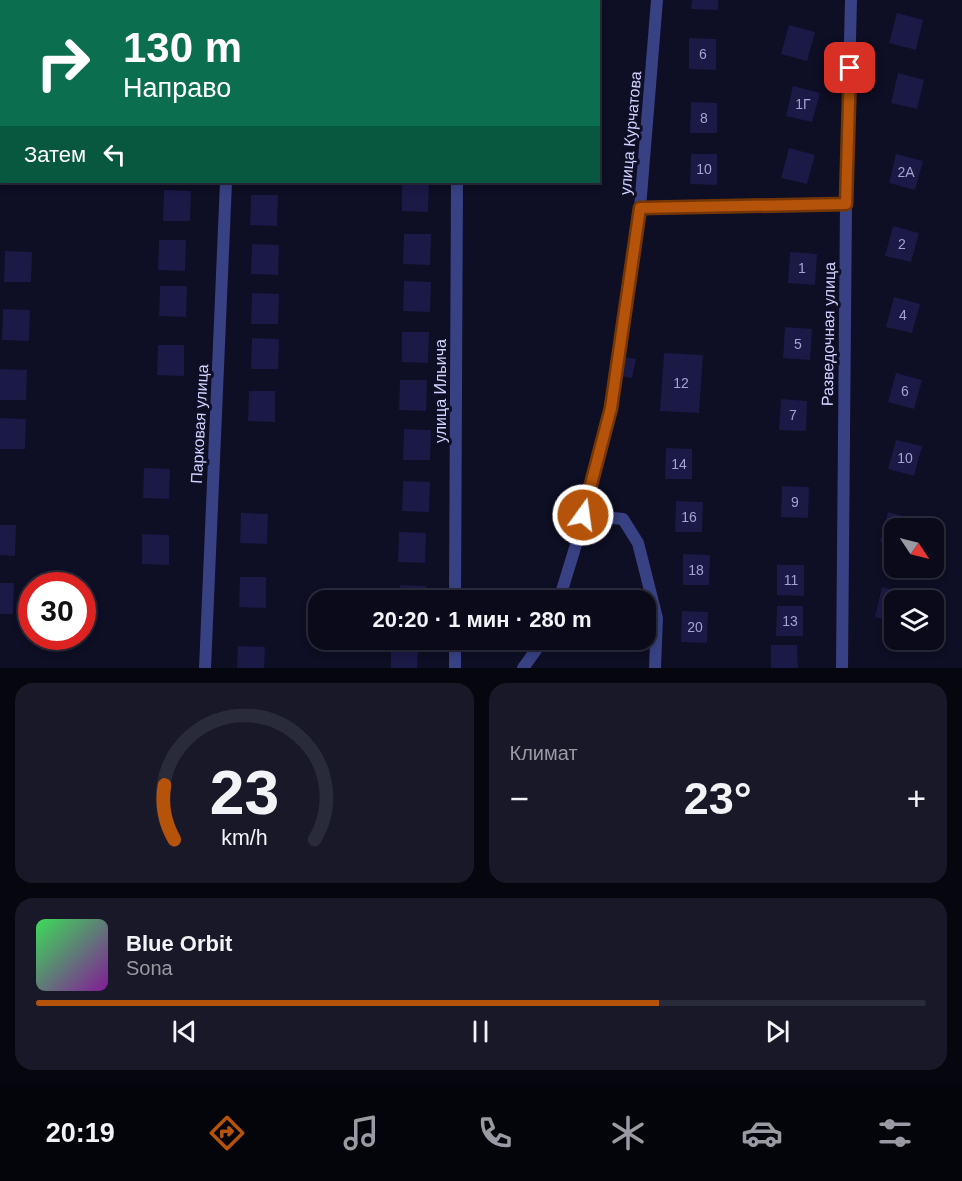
<!DOCTYPE html>
<html lang="ru">
<head>
<meta charset="utf-8">
<style>
	body { margin:0; font-family:Helvetica,sans-serif; background:#181828; color:#f1f3f6; height:100vh; display:flex; flex-direction:column; font-size:22px; white-space:nowrap }
	* { box-sizing:border-box; margin:0 }
	p { font-size:20px; color:#999aa3 }
	.icon { flex:none; width:33px; height:33px; fill:none; stroke:currentColor; stroke-width:2; stroke-linecap:round; stroke-linejoin:round }
	.map { position:relative; height:668px; overflow:hidden }
	.drawer { display:flex; flex-direction:column; gap:15px; padding:15px; background:#06060f; flex:1 }
	.drawer>* { flex:none }
	.banner { position:absolute; left:0px; top:0px; width:600px; height:183px; box-shadow:0 3px 9px #0003,0 0 0 2px #2a2b3a; background:#0b6e4f; color:#fff; overflow:hidden }
	.needle { width:39px; rotate:125deg }
	.fabs { position:absolute; left:884px; top:518px; display:grid; gap:12px }
	.fabs a { display:grid; place-items:center; width:60px; height:60px; border-radius:12px; background:#0a0a1b; box-shadow:0 3px 9px #0003,0 0 0 2px #2a2b3a; font-size:30px }
	.speed { position:absolute; left:18px; top:572px; display:flex; gap:12px; font-size:30px; font-weight:700; text-align:center }
	.speed>* { display:grid; place-content:center; width:78px; height:78px; border-radius:50%; background:#0a0a1b; box-shadow:0 3px 9px #0003,0 0 0 2px #2a2b3a; line-height:1 }
	.speed .limit { border:9px solid #d22; background:#fff; color:#111 }
	.pin { position:absolute; display:grid; place-items:center; width:51px; height:51px; color:#fff; margin:-26px; border-radius:12px; box-shadow:0 3px 9px #0006 }
	.me { position:absolute; width:66px; margin:-33px; rotate:14deg; stroke-linejoin:round; filter:drop-shadow(0 0 4px #0008) }
	.turn { display:flex; align-items:center; gap:21px; height:126px; padding:0 24px; font-size:27px }
	.turn .icon { width:78px; height:78px; stroke-width:2.5 }
	.turn b { display:block; font-size:42px; line-height:51px }
	.then { display:flex; align-items:center; height:57px; padding:0 24px; background:#0003; gap:12px; font-size:22px }
	.big { font-size:45px; font-weight:600; line-height:1.1 }
	.drawer .card { flex:1; display:flex; flex-direction:column; justify-content:center; gap:9px; min-width:0; padding:0 21px; border-radius:18px; background:#181828 }
	.drawer .dial { align-items:center; gap:0 }
	.dial svg { height:156px; overflow:visible; fill:none; stroke:#2a2b3a; stroke-width:7; stroke-linecap:round; text-anchor:middle }
	.dial text { fill:#f1f3f6; stroke:none }
	.song { display:flex; align-items:center; gap:18px }
	.cover { width:72px; height:72px; border-radius:9px; background:linear-gradient(135deg,hsl(130 70% 55%),hsl(290 70% 35%)) }
	.played { height:6px; border-radius:3px; background:linear-gradient(90deg,#b45309 70%,#2a2b3a 70%) }
	.keys { display:flex; justify-content:space-around; direction:ltr }
	.heat { display:flex; justify-content:space-between; align-items:center; font-size:33px; direction:ltr }
	.drawer .tiles { flex:1; display:grid; gap:15px; grid-template-columns:1fr 1fr }
	.card:last-child { grid-column:span 2 }
	.trip { position:absolute; left:308px; top:590px; width:348px; height:60px; border-radius:18px; background:#0a0a1b; box-shadow:0 3px 9px #0003,0 0 0 2px #2a2b3a; font-weight:600; line-height:60px; text-align:center }
	.dock { display:flex; height:96px; justify-content:space-around; align-items:center; background:#04040b; color:#999aa3 }
	.dock .icon { width:42px; height:42px }
	.dock .on { color:#b45309 }
	.dock b { font-size:27px; color:#f1f3f6 }
	.map>svg:first-child { display:block }
</style>
</head>
<body>
<div class="map">
<svg width="962" height="668" viewBox="0 0 962 668">
	<rect width="100%" height="100%" fill="#0e0e24"/>
	<path fill="#1b1945" d="M692 0H718V10L691 9Z
		M897 13 923 20 916 50 889 43Z
		M789 25 815 32 807 61 781 54Z
		M689 38 716 39V70L689 69Z
		M898 73 924 80 917 109 891 103Z
		M793 86 820 93 812 122 786 116Z
		M691 102 717 103V133H690Z
		M789 148 815 155 807 184 781 178Z
		M691 154H717V185L690 184Z
		M896 154 923 161 915 190 889 183Z
		M402 182H429L428 212 402 211Z
		M164 190 191 191 190 221H163Z
		M251 195H278L277 226 250 225Z
		M893 226 919 233 911 262 885 256Z
		M404 234H431L430 265 403 264Z
		M159 240H186L185 271 158 270Z
		M252 244 279 245 278 275 251 274Z
		M5 251 32 252 31 282H4Z
		M790 252 817 254 815 285 788 283Z
		M404 281 431 282 430 312 403 311Z
		M160 286H187L186 317 159 316Z
		M252 293 279 294 278 324H251Z
		M894 297 920 304 912 333 886 327Z
		M3 309 30 310 29 341 2 340Z
		M785 327 812 329 810 360 783 358Z
		M402 332H429L428 363 402 362Z
		M252 338 279 339 278 369H251Z
		M158 345H184V376L157 375Z
		M664 353 703 355 699 413 660 411Z
		M624 357 636 359 632 378 620 376Z
		M0 369 27 370 26 400H0Z
		M896 373 922 380 914 409 888 402Z
		M400 380H427L426 411 399 410Z
		M249 391H275V422L248 421Z
		M781 399 807 401 806 431 779 430Z
		M0 418 26 419 25 449H0Z
		M404 429 431 430 430 460H403Z
		M896 440 922 446 914 476 888 469Z
		M666 448 692 449V479H665Z
		M144 468 170 469 169 499 143 498Z
		M403 481 430 482 429 512 402 511Z
		M782 486 809 487 808 518 781 517Z
		M676 501 703 502 702 532H675Z
		M888 512 914 519 911 528H894V545L880 542Z
		M241 513 268 514 267 544 240 543Z
		M0 525H16L15 556 0 555Z
		M399 532 426 533 425 563 398 562Z
		M142 534 169 535V565L142 564Z
		M683 554 710 555 709 585H683Z
		M777 565H804V596L777 595Z
		M240 577H266V608L239 607Z
		M0 583H14L13 614H0Z
		M400 585 426 586V600H399Z
		M882 587 908 594 907 600H894V622L875 617Z
		M777 606H803V636H776Z
		M682 611 708 612 707 643 681 642Z
		M391 644 418 645 417 668H391Z
		M771 645H797L798 668H771Z
		M238 646 265 647 264 668H237Z"/>
	<g fill="none" stroke-linecap="round" stroke-linejoin="round">
		<path stroke="#384183" stroke-width="12" d="M234 2 235 0
			M458 2V0
			M640 208 846 204
			M583 515 623 519 638 543 657 618 655 668
			M455 600 457 182
			M559 600 578 538 611 408 640 208 657 0
			M205 668 226 182
			M455 668V639
			M523 668 544 639
			M842 668 846 204 851 0"/>
	</g>
	<g fill="none" stroke-linecap="round" stroke-linejoin="round">
		<defs>
			<path id="route" d="M583 515 611 408 640 208 846 204 850 68"/>
		</defs>
		<use href="#route" stroke="#753606" stroke-width="15"/>
		<use href="#route" stroke="#b45309" stroke-width="10"/>
	</g>
	<g text-anchor="middle" stroke-width="6" stroke-linejoin="round" paint-order="stroke">
		<g font-size="14" fill="#a3a4d0">
			<text x="703" y="59">6</text>
			<text x="803" y="109">1Г</text>
			<text x="704" y="123">8</text>
			<text x="704" y="174">10</text>
			<text x="906" y="177">2А</text>
			<text x="902" y="249">2</text>
			<text x="802" y="273">1</text>
			<text x="903" y="320">4</text>
			<text x="798" y="349">5</text>
			<text x="681" y="388">12</text>
			<text x="905" y="396">6</text>
			<text x="793" y="420">7</text>
			<text x="905" y="463">10</text>
			<text x="679" y="469">14</text>
			<text x="795" y="507">9</text>
			<text x="689" y="522">16</text>
			<text x="696" y="575">18</text>
			<text x="791" y="585">11</text>
			<text x="790" y="626">13</text>
			<text x="695" y="632">20</text>
		</g>
		<g font-size="16" fill="#d0d2ff" stroke="#0e0e24">
			<text transform="translate(630 133) rotate(-85)" y="6">улица Курчатова</text>
			<text transform="translate(828 334) rotate(-89)" y="6">Разведочная улица</text>
			<text transform="translate(440 391) rotate(-90)" y="6">улица Ильича</text>
			<text transform="translate(199 424) rotate(-87)" y="6">Парковая улица</text>
		</g>
	</g>
</svg>
<div class="fabs">
<a><svg class="needle" viewBox="-14 -14 28 28"><path d="M0-13l5 13h-10z" fill="#e53935"/><path d="M0 13l5-13h-10z" fill="#999aa3"/></svg></a>
<a><svg class="icon" aria-label="layers" viewBox="0 0 24 24"><path d="M12 4l9 5-9 5-9-5zM3 14l9 5 9-5"/></svg></a>
</div>
<div class="speed"><div class="limit">30</div></div>
<div class="pin" style="left:850px;top:68px;background:#d93025"><svg class="icon" aria-label="arrive" viewBox="0 0 24 24"><path d="M6 21V4h12l-3 4 3 4H6"/></svg></div>
<svg class="me" style="left:583px;top:515px" viewBox="-20 -20 40 40"><circle r="17" fill="#b45309" stroke="#fff" stroke-width="3"/><path d="M0-11L8 9 0 5-8 9z" fill="#fff"/></svg>
<div class="trip">20:20 · 1 мин · 280 m</div>
<div class="banner">
<div class="turn"><svg class="icon" aria-label="right" viewBox="0 0 24 24"><path d="M7 20v-9h11M14 6l5 5-5 5"/></svg><div><b>130 m</b>Направо</div></div>
<div class="then">Затем<svg class="icon" aria-label="left" viewBox="0 0 24 24"><path d="M17 20v-9H6M10 6l-5 5 5 5"/></svg></div>
</div>
</div>
<section class="drawer">
<div class="tiles">
<div class="card dial"><svg viewBox="0 0 100 80">
<path d="M14 69A42 42 0 1 1 86 69"/>
<path d="M14 69A42 42 0 0 1 9 41" stroke="#b45309"/>
<text x="50" y="56" font-size="32" font-weight="700">23</text>
<text x="50" y="72" font-size="11">km/h</text>
</svg></div>
<div class="card"><p>Климат</p>
<div class="heat"><a>−</a><b class="big">23°</b><a>+</a></div>
</div>
<div class="card">
<div class="song"><i class="cover"></i><div><b>Blue Orbit</b><p>Sona</p></div></div>
<div class="played"></div>
<div class="keys"><svg class="icon" aria-label="previous" viewBox="0 0 24 24"><path d="M18 5L8 12l10 7zM5 5v14"/></svg><svg class="icon" aria-label="pause" viewBox="0 0 24 24"><path d="M8 5v14M16 5v14"/></svg><svg class="icon" aria-label="next" viewBox="0 0 24 24"><path d="M6 5l10 7-10 7zM19 5v14"/></svg></div>
</div>
</div>
</section>
<nav class="dock">
<b>20:19</b>
<svg class="icon on" aria-label="directions" viewBox="0 0 24 24"><path d="M12 3l9 9-9 9-9-9zM9 14v-3h6M13 9l2 2-2 2"/></svg>
<svg class="icon" aria-label="music" viewBox="0 0 24 24"><path d="M9 18V5l10-2v13"/><circle cx="6" cy="18" r="3"/><circle cx="16" cy="16" r="3"/></svg>
<svg class="icon" aria-label="phone" viewBox="0 0 24 24"><path d="M5 4h4l2 5-3 2q2 4 5 5l2-3 5 2v4C11 20 4 13 5 4z"/></svg>
<svg class="icon" aria-label="climate" viewBox="0 0 24 24"><path d="M12 3v18M4 7l16 10M4 17L20 7"/></svg>
<svg class="icon" aria-label="car" viewBox="0 0 24 24"><path d="M5 17H2v-5l4-1 3-4h7l3 4 3 1v5h-3M9 17h6M6 11h13"/><circle cx="7" cy="17" r="2"/><circle cx="17" cy="17" r="2"/></svg>
<svg class="icon" aria-label="filters" viewBox="0 0 24 24"><path d="M4 7h16M4 17h16"/><circle cx="9" cy="7" r="2"/><circle cx="15" cy="17" r="2"/></svg>
</nav>
</body>
</html>
